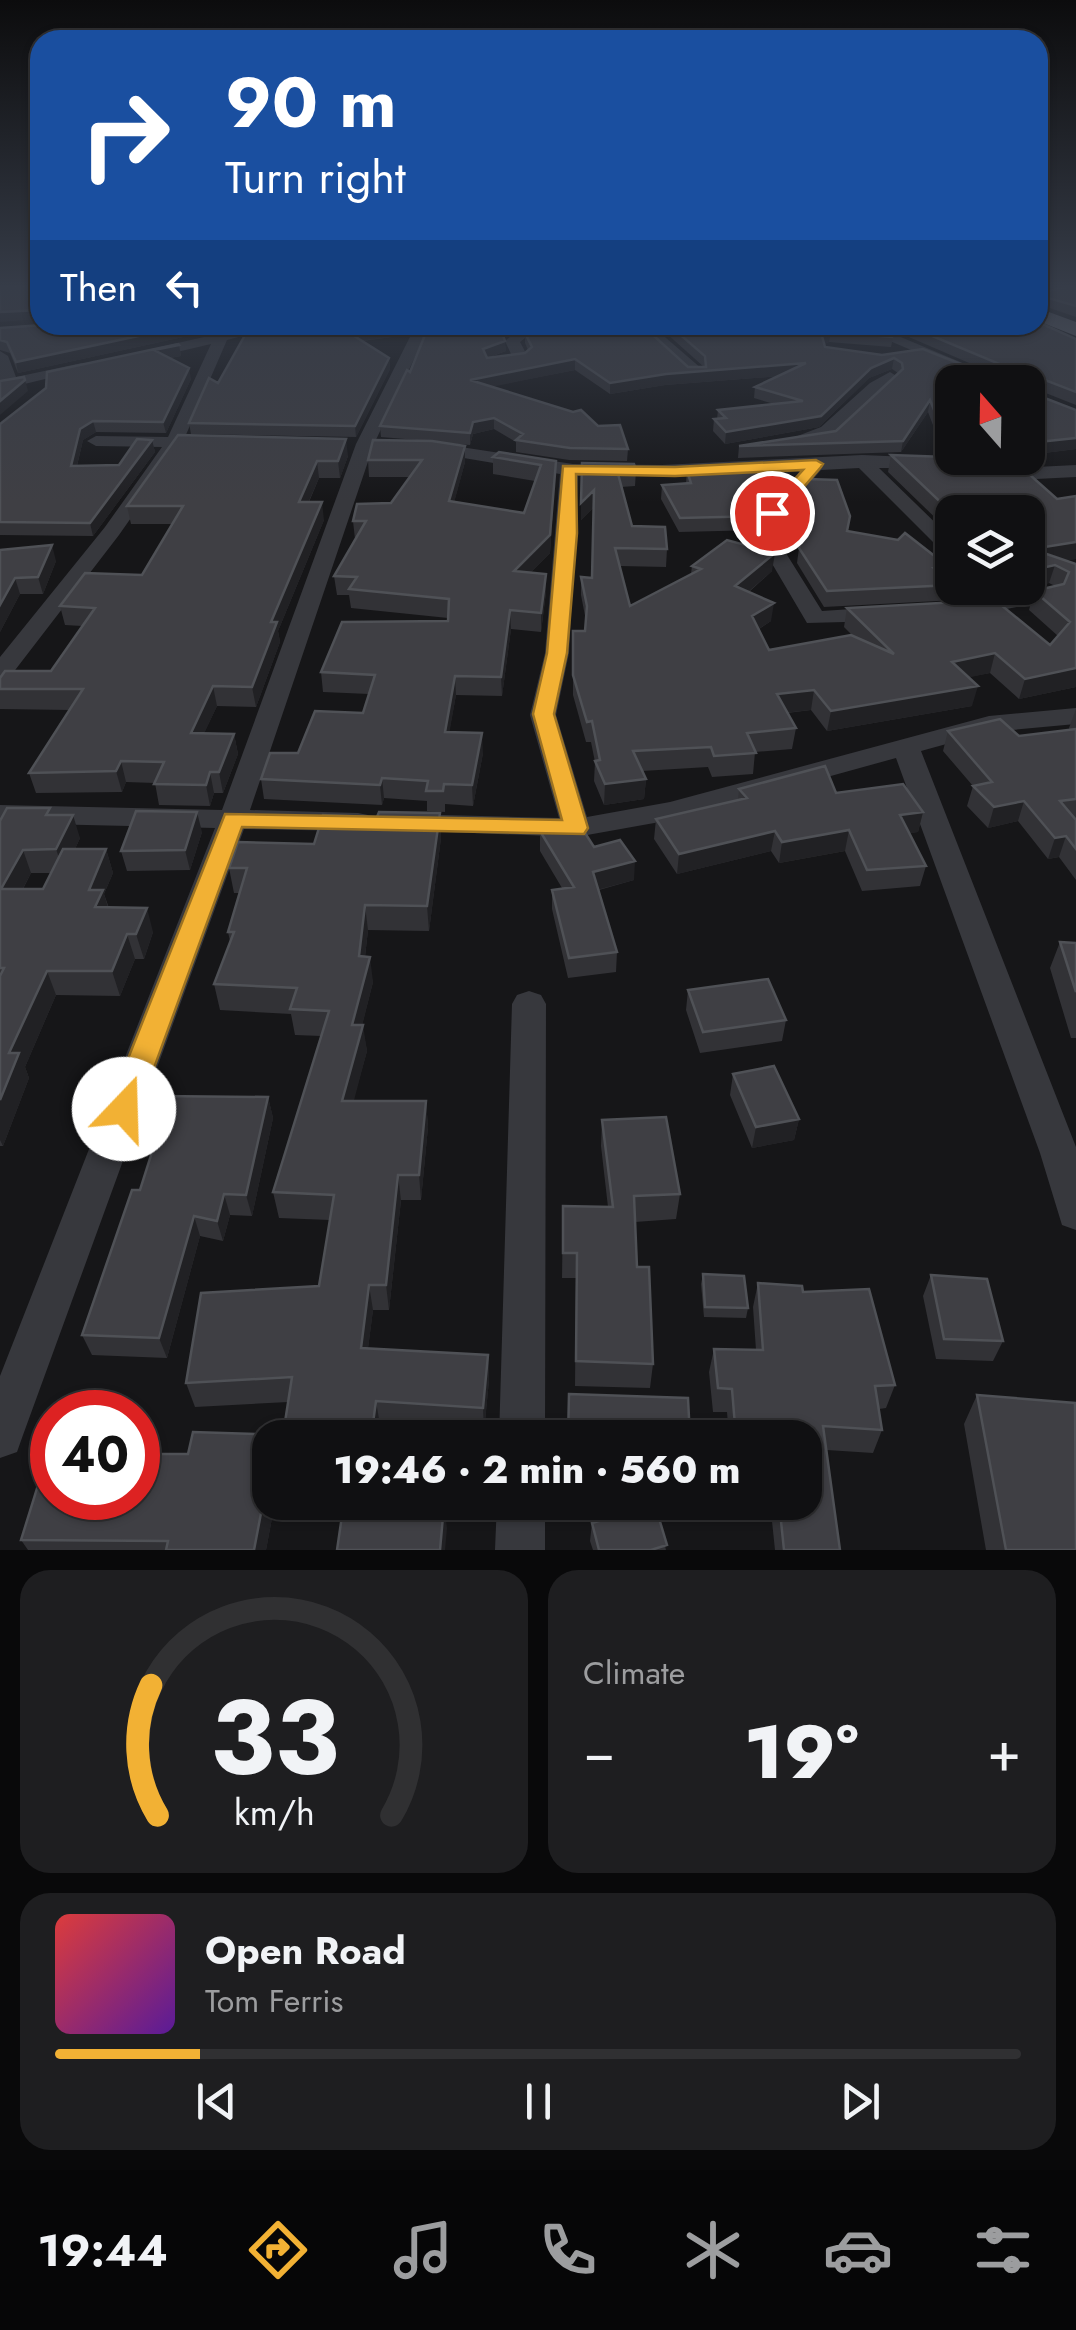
<!DOCTYPE html>
<html lang="en">
<head>
<meta charset="utf-8">
<style>
	body { margin:0; font-family:Jost,sans-serif; background:#1e1e20; color:#f1f3f6; height:100vh; display:flex; flex-direction:column; font-size:38px; white-space:nowrap }
	* { box-sizing:border-box; margin:0 }
	p { font-size:32px; color:#9c9d9f }
	.icon { flex:none; width:55px; height:55px; fill:none; stroke:currentColor; stroke-width:2; stroke-linecap:round; stroke-linejoin:round }
	.map { position:relative; height:1550px; overflow:hidden }
	.drawer { display:flex; flex-direction:column; gap:20px; padding:20px; background:#09090a; flex:1 }
	.drawer>* { flex:none }
	.hud { position:absolute; left:30px; top:30px; width:1018px; height:305px; border-radius:30px; box-shadow:0 2px 8px #0004,0 0 0 2px #303032; background:#1a4fa0; color:#fff; overflow:hidden }
	.needle { width:65px; rotate:340deg }
	.controls { position:absolute; left:935px; top:365px; display:grid; gap:20px }
	.controls a { display:grid; place-items:center; width:110px; height:110px; border-radius:20px; background:#101012; box-shadow:0 2px 8px #0004,0 0 0 2px #303032; font-size:50px }
	.speed { position:absolute; left:30px; top:1390px; display:flex; gap:20px; font-size:50px; font-weight:700; text-align:center }
	.speed>* { display:grid; place-content:center; width:130px; height:130px; border-radius:50%; background:#101012; box-shadow:0 2px 8px #0004,0 0 0 2px #303032; line-height:1 }
	.speed .limit { border:15px solid #d22; background:#fff; color:#111 }
	.pin { position:absolute; display:grid; place-items:center; width:85px; height:85px; color:#fff; margin:-42px; border:5px solid #fff; border-radius:50%; box-shadow:0 2px 10px #0007 }
	.me { position:absolute; width:110px; margin:-55px; rotate:21deg; stroke-linejoin:round; filter:drop-shadow(0 0 8px #0008) }
	.turn { display:flex; align-items:center; gap:35px; height:210px; padding:0 30px; font-size:45px }
	.turn .icon { width:130px; height:130px; stroke-width:2.5 }
	.turn b { display:block; font-size:70px; line-height:85px }
	.then { display:flex; align-items:center; height:95px; padding:0 30px; background:#0003; gap:20px; font-size:38px }
	.big { font-size:75px; font-weight:800; line-height:1.1 }
	.drawer .card { flex:1; display:flex; flex-direction:column; justify-content:center; gap:15px; min-width:0; padding:0 35px; border-radius:30px; background:#1e1e20 }
	.drawer .dial { align-items:center; gap:0 }
	.dial svg { height:260px; overflow:visible; fill:none; stroke:#303032; stroke-width:7; stroke-linecap:round; text-anchor:middle }
	.dial text { fill:#f1f3f6; stroke:none }
	.song { display:flex; align-items:center; gap:30px }
	.cover { width:120px; height:120px; border-radius:15px; background:linear-gradient(135deg,hsl(0 70% 55%),hsl(270 70% 35%)) }
	.played { height:10px; border-radius:5px; background:linear-gradient(90deg,#f2b134 15%,#303032 15%) }
	.keys { display:flex; justify-content:space-around; direction:ltr }
	.heat { display:flex; justify-content:space-between; align-items:center; font-size:55px; direction:ltr }
	.drawer .tiles { flex:1; display:grid; gap:20px; grid-template-columns:1fr 1fr }
	.card:last-child { grid-column:span 2 }
	.trip { position:absolute; left:252px; top:1420px; width:570px; height:100px; border-radius:30px; background:#101012; box-shadow:0 2px 8px #0004,0 0 0 2px #303032; font-weight:800; line-height:100px; text-align:center }
	.tabs { display:flex; height:160px; justify-content:space-around; align-items:center; background:#060607; color:#9c9d9f }
	.tabs .icon { width:70px; height:70px }
	.tabs .current { color:#f2b134 }
	.tabs b { font-size:45px; color:#f1f3f6 }
	.map>svg:first-child { display:block }
</style>
</head>
<body>
<div class="map">
<svg width="1076" height="1550" viewBox="0 0 1076 1550">
	<rect width="100%" height="100%" fill="#161618"/>
	<g fill="none" stroke-linecap="round" stroke-linejoin="round">
		<path fill="#37383d" fill-rule="evenodd" d="M257 325H283L227 340 185 437 216 439V447L180 448 119 535 9 678 0 680V657L105 527 162 447 96 446 87 441 96 436 168 437 211 344 143 360 135 355 138 352Z
			M416 325H430L374 444 250 810 358 813 368 815 372 822 368 829 358 831 244 829 23 1435 17 1452 0 1458V1376L215 828 0 823V805L222 810 356 444Z
			M525 325H541L520 342 528 357 525 360 487 365V359L511 354 505 341Z
			M635 325H651L702 369V375H690Z
			M852 325H872L1008 382H987Z
			M0 351 8 356 16 377 82 363 90 368 0 390Z
			M890 372 898 377 896 380 834 434 796 445 787 440 821 427 870 383Z
			M428 442 573 464 662 465 862 455 934 458 937 462 928 468H879L952 539V556L945 554 859 468 821 470 783 514 784 550 822 611 882 607 893 614 882 621 807 623 764 550 763 513 800 471 578 476 569 653 556 715 587 817 670 802 989 716 1076 708V724L990 732 921 751 1076 1147V1230L1062 1225 1040 1153 896 758 671 820 576 837 396 830 392 823 396 816 406 814 559 818 530 715 545 653 560 474 422 451 419 447Z
			M995 463 1016 468 1076 465V477L1016 480 988 473 986 469Z
			M1050 587 1058 589 1061 594 1058 599 965 617 954 610 965 603Z
			M529 991 541 995 546 1004 545 1438H499L512 1004 517 995Z
			M497 1502H545V1550H495Z"/>
		<path fill="#63666e" fill-rule="evenodd" d="M1038 308 1076 322V336L1038 321Z"/>
	</g>
	<path fill="#323236" fill-rule="evenodd" d="M1076 285V317L1038 304V293Z
		M43 325H238L18 373 10 353 0 350V328Z
		M259 325H413L407 335 362 341 389 358 390 369 356 437 191 434 189 423Z
		M657 325H869L893 337 891 347 829 342 824 344 825 347 988 375H997L881 325H1038L1076 339V405L1028 386 1029 392 1076 410V449L1028 455V382H952V455L944 454 928 412 901 452 738 458 739 446 836 431 898 373 892 369 869 378 819 427 725 444 713 431 714 419H717L718 410 774 404 754 398 755 387 780 376 665 385 610 394 575 370 492 386 598 426 628 449 627 461 569 460 516 452V442L494 429 473 434 470 445 445 443 465 462 454 502 524 513 535 481 493 474V457L556 461 550 553 530 573 546 592 541 632 511 629 502 696 456 695 449 732 483 753 473 806 445 804V812L427 811V801L384 798 382 805 264 799 261 779 298 753 363 713 369 694 323 692 321 672 448 621V618L351 608 349 595H337L334 576 356 539H355L353 521 391 503 410 477H369L368 460 417 440 381 437 380 426 410 372 504 338 506 351 487 358 525 353 528 350 525 343V333L688 367H704Z
		M179 345 181 356 170 358 191 379 166 433 96 432 83 440 77 466 119 465 152 440 155 452 93 536 0 535V424Z
		M178 435 348 456 340 478H319L309 502 324 520 278 631 280 642 256 707 217 706 204 733 234 734 238 754 223 793H214L210 806 159 805 155 783 126 782 122 792 36 793 29 773 70 710 0 709V678L51 671 82 626 65 625 60 606 142 575 172 524H131L127 506Z
		M891 455 1076 559 1065 560 1076 564V687L1019 699 990 673 968 677 972 706 827 731 811 710 787 713 796 728 792 749 755 752 753 774 712 777 708 767 642 771 646 779 644 799 604 805 594 781 595 762 591 742H586L573 695V631H585L586 621 581 595V577L592 578 594 507 581 520 582 463 636 470 635 486 621 487 632 526 667 549 666 567 620 566 630 606 691 574 692 566 772 571 749 592 771 621 759 629 769 650 853 636 844 627 847 608 1050 645 1058 636 1029 610 1034 591 1055 586 1049 583 1010 593 1004 588H1028L952 512V534L888 472Z
		M704 466 790 476 760 510 762 516 760 530 679 532 661 499 662 485 686 483 687 471H703Z
		M808 479 848 531 944 574 952 579V588H959L956 600 824 607 797 563 799 548 806 522 787 520 789 501Z
		M0 550 56 561 43 594H20L0 632Z
		M1076 709V880L1059 857 1048 859 1018 821 988 828 967 806 973 786 943 751 948 731 1019 736 1070 730 1069 728Z
		M739 789 836 793 923 812 918 832 909 833 926 866 920 886 862 891 845 851 779 863 771 851 677 874 654 839 656 819 738 800Z
		M440 813 441 838 429 931 368 930 365 957 373 982 362 1025 367 1051 353 1101H426L428 1127 421 1200H401L389 1310H373L368 1348 488 1355 489 1380 484 1432 380 1425 270 1438V1502H275L266 1550H28L21 1540 188 1454 283 1435 288 1402 195 1407 186 1383 319 1286 330 1220 279 1218 273 1192 321 1036 295 1035 291 1014 220 1010 214 984 230 941 228 932 240 893H234L229 868 314 844 377 817Z
		M52 815 80 838 75 849H106L113 873 104 894 109 908 153 932 144 959H135L120 996 56 995 25 1067 29 1078 3 1146H0V821ZM31 873H51L43 889H23Z
		M540 831 594 847 634 880 599 890 617 952 616 972 568 978 552 909V890L562 888 540 851Z
		M202 832 190 870 127 871 121 851Z
		M1060 942 1076 943V1038H1071L1050 968Z
		M688 990 786 1020 782 1041 700 1053 686 1010Z
		M733 1074 799 1119 794 1140 752 1148 730 1095Z
		M268 1097 273 1118 252 1216 230 1215 223 1241 200 1236 167 1358 92 1355 82 1335 140 1190 155 1145 149 1127Z
		M602 1120 680 1194 676 1219 635 1222 637 1267 653 1364 650 1388 575 1386 576 1278H562L563 1206 608 1207 601 1146Z
		M703 1274 748 1308 746 1318 704 1317 701 1284Z
		M931 1275 1003 1341 993 1361 936 1359 923 1296Z
		M758 1283 803 1292 895 1385 886 1408 879 1409 882 1430 873 1453 827 1450 840 1550H775L770 1502H805V1438H729L727 1412H713L709 1372 714 1349 756 1350 753 1307Z
		M977 1395 1076 1550H986L964 1424Z
		M566 1502H690L688 1514 657 1512 666 1550H593L590 1541 592 1523 631 1511 566 1509Z"/>
	<path fill="#212124" d="M37 309 40 319 0 322V312Z
		M190 325H238L18 373 16 362Z
		M403 325H413L407 335 349 342 348 332Z
		M507 325H519L501 340V330Z
		M831 332 829 342 821 346 822 336Z
		M505 341 506 351 483 359V349Z
		M179 345 181 356 156 360 154 350Z
		M389 358 390 369 356 437 355 426Z
		M894 358 892 369 869 378 819 427 725 444 726 432 821 416 871 368Z
		M575 359V370L471 391 470 380Z
		M806 363 805 374 665 385 610 394V383L666 374Z
		M189 368 191 379 166 433 163 422Z
		M25 380 28 391 0 415V401Z
		M930 400 928 412 901 452 903 441Z
		M494 418V429L473 434 470 445V433L473 422Z
		M93 421 96 432 83 440 74 478 71 466 80 429Z
		M1076 438V449L1028 455V443Z
		M346 439 348 456 340 478 338 461Z
		M152 440 155 452 93 536 90 523Z
		M465 446V462L450 518 449 501Z
		M317 461 319 478 301 519 299 502Z
		M556 461 550 553 514 589V571Z
		M791 463 790 476 760 511 758 502 762 496Z
		M594 490V507L581 520V503Z
		M322 502 324 520 278 631 280 642 256 707 252 687 271 622Z
		M1076 542V559L1028 567 1032 549Z
		M52 545 56 561 43 594 38 577Z
		M775 553 772 571 733 605 735 586Z
		M946 565 943 581 934 568Z
		M1055 565 1049 583 1010 593 1011 588H1028V571Z
		M546 574V592L541 632V613Z
		M15 578 20 594 0 632V605Z
		M774 603 771 621 749 635 752 616Z
		M510 610 511 629 502 696 501 677Z
		M995 653 990 673 947 682 952 662Z
		M1076 668V687L1019 699 1025 679Z
		M455 676 456 695 446 752 445 732Z
		M213 686 217 706 195 753 191 733Z
		M978 686 972 706 827 731 831 711Z
		M814 690 811 710 774 714 777 694Z
		M482 733 483 753 473 806 472 785Z
		M234 734 238 754 223 793 219 772Z
		M121 761 126 782 122 792 116 771Z
		M210 772 214 793 210 806 206 785Z
		M382 778 384 798 382 805 380 785Z
		M646 779 644 799 604 805 605 784Z
		M1024 801 1018 821 988 828 994 807Z
		M197 812 202 832 190 870 185 850Z
		M923 812 918 832 895 835 900 815Z
		M440 813 441 838 429 931 427 906Z
		M73 815 80 838 64 873 56 849Z
		M849 830 845 851 779 863 782 842Z
		M775 831 771 851 677 874 679 854Z
		M1066 836 1059 857 1048 859 1055 838Z
		M106 849 113 873 104 894 110 914 97 912 89 890Z
		M23 850 31 873 10 913 1 889Z
		M635 861 634 880 593 891V872Z
		M365 905 368 930 362 982 359 956Z
		M147 908 153 932 144 959 136 934Z
		M127 934 135 959 120 996 112 971Z
		M370 957 373 982 356 1050 352 1025Z
		M47 971 56 995 25 1067 29 1078 3 1146 0 1140V1100L9 1053Z
		M363 1025 367 1051 347 1127 342 1101Z
		M268 1097 273 1118 252 1216 246 1195Z
		M426 1101 428 1127 421 1200 419 1175Z
		M799 1119 794 1140 752 1148 756 1127Z
		M398 1175 401 1200 389 1310 386 1285Z
		M224 1194 230 1215 223 1241 217 1221Z
		M194 1216 200 1236 167 1358 159 1338Z
		M369 1285 373 1310 365 1372 361 1348Z
		M488 1355 489 1380 484 1432 483 1408Z
		M376 1401 380 1425 378 1438H371Z
		M270 1466V1502H275L266 1550H254Z
		M444 1505 447 1528 445 1550H440Z"/>
	<path fill="#3f3f44" stroke="#4f5156" stroke-width="2.5" d="M0 285H40V310L0 312Z
		M1076 285V306L1038 295V293Z
		M1038 322 1076 339V392L1032 375 1027 378 1029 392 1076 410V438L1028 443V382H952V443L947 442 930 400 903 441 739 446 836 431 903 369 902 363 894 358 871 368 821 416 726 432 714 419 726 418 718 410 803 401 755 387 806 363 666 374 610 383 575 359 470 380 573 412 581 410 598 426 620 425 628 449 570 448 516 440 523 434 494 418 473 422 470 433 380 426 407 370 410 372 429 325H507L501 330 505 341 483 349 487 358 525 353 532 347 525 333 535 325H642L688 367H706L705 356 669 325H869L893 337 831 332 822 336 825 347 882 355 923 349 988 375H1011L1014 370 906 325H1038Z
		M43 325H190L16 362 7 342 0 340V328Z
		M259 325H403L348 332 389 358 355 426 189 423 209 378 218 383 249 328Z
		M178 344 179 345 154 350 189 368 163 422 93 421 80 429 71 466 119 465 137 439 152 440 90 523 0 522V424L46 388 47 372Z
		M24 377 25 380 0 401V381Z
		M178 435 346 439 338 461H317L299 502H322L271 622H277L252 687 213 686 191 733 234 734 219 772H210L206 785 154 784 164 762 121 761 116 771 29 773 83 689H0V678L5 671H51L95 608 60 606 85 573 142 575 183 506H127Z
		M373 440 432 441 465 446 449 501 524 513 541 465 493 457 499 452 556 461 550 535 514 571 546 574 541 613 510 610 501 677 455 676 445 732 482 733 472 785 444 784 443 791H426L428 781 382 778 380 785 261 779 270 753H298L315 711 363 713 375 675 321 672 342 622 448 621 449 599 349 589 357 577 334 576 366 521H353L357 504 391 503 422 460H368Z
		M891 455 976 458 1021 467 1057 499 1076 496V542L1032 549 1076 564V668L1025 679 995 653 952 662 978 686 831 711 814 690 777 694 796 728 747 733 756 753 714 756 711 747 633 751 646 779 605 784 595 761 600 760 592 721 587 722 573 675V631H585L587 606 581 577 592 578 594 490 581 503 582 463 634 464 636 470H617L632 526 665 527 667 549 615 548 630 606 701 569 692 566 727 540 775 553 735 586 774 603 752 616 769 650 851 635 894 654 847 608 995 600 1050 645 1070 622 1034 591 1064 584 1069 572 1055 565 1028 571V512L952 513Z
		M791 463 762 496 758 502 762 516 680 518 662 485 691 483 687 471H705L704 466Z
		M808 479 837 480 850 516 847 531 898 540 905 533 946 565 934 568 952 579V585L827 591 799 548 810 507 789 505V501Z
		M52 545 38 577 15 578 0 605V550Z
		M1000 719 1019 736 1076 729V799L1060 801 1076 820V849L1066 836 1055 838 1024 801 994 807 973 786 992 782 948 731Z
		M825 766 836 793 903 784 923 812 900 815 926 866 867 870 849 830 782 842 775 831 679 854 656 819 747 798 739 789Z
		M7 808H50L46 815H73L56 849 23 850 1 889H43L63 849H106L89 890H103L95 907 147 908 136 934H127L112 971H47L9 1053H19L0 1100V976L4 968H0V821Z
		M136 811 197 812 185 850 121 851Z
		M379 812 440 813 427 906 365 905 359 956 370 957 352 1025H363L342 1101H426L419 1175H398L386 1285H369L361 1348 488 1355 483 1408 376 1401 371 1438H270V1466L254 1550H166L168 1541 21 1540 48 1453H52V1498H138V1454H188L193 1432 283 1435 292 1377 186 1383 201 1293 319 1286 334 1195 273 1192 329 1011 290 1009 297 988 214 984 234 932H228L247 868H229L238 842 314 844 323 815 377 817Z
		M578 822 594 847 620 840 635 861 593 872 617 952 569 958 552 890 574 887 540 831Z
		M1060 942 1076 943V992Z
		M768 979 786 1020 703 1032 688 990Z
		M774 1066 799 1119 756 1127 733 1074Z
		M158 1096 268 1097 246 1195 224 1194 217 1221 194 1216 159 1338 82 1335 132 1190H140L160 1127H149Z
		M666 1117 680 1194 634 1196 637 1267H649L653 1364 576 1361 577 1253H563V1206L613 1207 602 1120Z
		M703 1274 744 1276 748 1308 705 1307Z
		M931 1275 987 1279 1003 1341 944 1339Z
		M758 1283 802 1286 803 1292 869 1289 895 1385 875 1386 882 1430 823 1426 840 1550H784L779 1502H805V1438H736L732 1389 718 1388 714 1349 763 1350Z
		M569 1394 688 1398 690 1438H568Z
		M977 1395 1075 1403 1076 1550H1006Z
		M344 1502H398L444 1505 440 1550H337Z
		M655 1505 667 1545 651 1550H599L592 1523Z"/>
	<linearGradient id="sky" x2="0" y2="1"><stop stop-color="#0c0c0d"/><stop offset="0.57" stop-color="#363c48"/><stop offset="1" stop-color="#363c48" stop-opacity="0"/></linearGradient>
	<rect width="1076" height="502" fill="url(#sky)"/>
	<path fill="#f2b134" stroke="#9d7322" stroke-width="2.5" d="M816 460 823 464 821 467 778 517 772 518 764 513 803 470 675 476 576 474 577 533 567 653 554 714 588 828 584 834 242 827 139 1109 134 1118 124 1122 113 1118 108 1109 225 814 562 820 533 714 547 653 563 466 675 467Z"/>
</svg>
<div class="controls">
<a><svg class="needle" viewBox="-14 -14 28 28"><path d="M0-13l5 13h-10z" fill="#e53935"/><path d="M0 13l5-13h-10z" fill="#9c9d9f"/></svg></a>
<a><svg class="icon" aria-label="layers" viewBox="0 0 24 24"><path d="M12 4l9 5-9 5-9-5zM3 14l9 5 9-5"/></svg></a>
</div>
<div class="speed"><div class="limit">40</div></div>
<div class="pin" style="left:772px;top:513px;background:#d93025"><svg class="icon" aria-label="arrive" viewBox="0 0 24 24"><path d="M6 21V4h12l-3 4 3 4H6"/></svg></div>
<svg class="me" style="left:124px;top:1109px" viewBox="-20 -20 40 40"><circle r="19" fill="#fff"/><path d="M0-13L10 11 0 6-10 11z" fill="#f2b134"/></svg>
<div class="trip">19:46 · 2 min · 560 m</div>
<div class="hud">
<div class="turn"><svg class="icon" aria-label="right" viewBox="0 0 24 24"><path d="M7 20v-9h11M14 6l5 5-5 5"/></svg><div><b>90 m</b>Turn right</div></div>
<div class="then">Then<svg class="icon" aria-label="left" viewBox="0 0 24 24"><path d="M17 20v-9H6M10 6l-5 5 5 5"/></svg></div>
</div>
</div>
<section class="drawer">
<div class="tiles">
<div class="card dial"><svg viewBox="0 0 100 80">
<path d="M14 69A42 42 0 1 1 86 69"/>
<path d="M14 69A42 42 0 0 1 12 29" stroke="#f2b134"/>
<text x="50" y="56" font-size="32" font-weight="700">33</text>
<text x="50" y="72" font-size="11">km/h</text>
</svg></div>
<div class="card"><p>Climate</p>
<div class="heat"><a>−</a><b class="big">19°</b><a>+</a></div>
</div>
<div class="card">
<div class="song"><i class="cover"></i><div><b>Open Road</b><p>Tom Ferris</p></div></div>
<div class="played"></div>
<div class="keys"><svg class="icon" aria-label="previous" viewBox="0 0 24 24"><path d="M18 5L8 12l10 7zM5 5v14"/></svg><svg class="icon" aria-label="pause" viewBox="0 0 24 24"><path d="M8 5v14M16 5v14"/></svg><svg class="icon" aria-label="next" viewBox="0 0 24 24"><path d="M6 5l10 7-10 7zM19 5v14"/></svg></div>
</div>
</div>
</section>
<nav class="tabs">
<b>19:44</b>
<svg class="icon current" aria-label="directions" viewBox="0 0 24 24"><path d="M12 3l9 9-9 9-9-9zM9 14v-3h6M13 9l2 2-2 2"/></svg>
<svg class="icon" aria-label="music" viewBox="0 0 24 24"><path d="M9 18V5l10-2v13"/><circle cx="6" cy="18" r="3"/><circle cx="16" cy="16" r="3"/></svg>
<svg class="icon" aria-label="phone" viewBox="0 0 24 24"><path d="M5 4h4l2 5-3 2q2 4 5 5l2-3 5 2v4C11 20 4 13 5 4z"/></svg>
<svg class="icon" aria-label="climate" viewBox="0 0 24 24"><path d="M12 3v18M4 7l16 10M4 17L20 7"/></svg>
<svg class="icon" aria-label="car" viewBox="0 0 24 24"><path d="M5 17H2v-5l4-1 3-4h7l3 4 3 1v5h-3M9 17h6M6 11h13"/><circle cx="7" cy="17" r="2"/><circle cx="17" cy="17" r="2"/></svg>
<svg class="icon" aria-label="filters" viewBox="0 0 24 24"><path d="M4 7h16M4 17h16"/><circle cx="9" cy="7" r="2"/><circle cx="15" cy="17" r="2"/></svg>
</nav>
</body>
</html>
